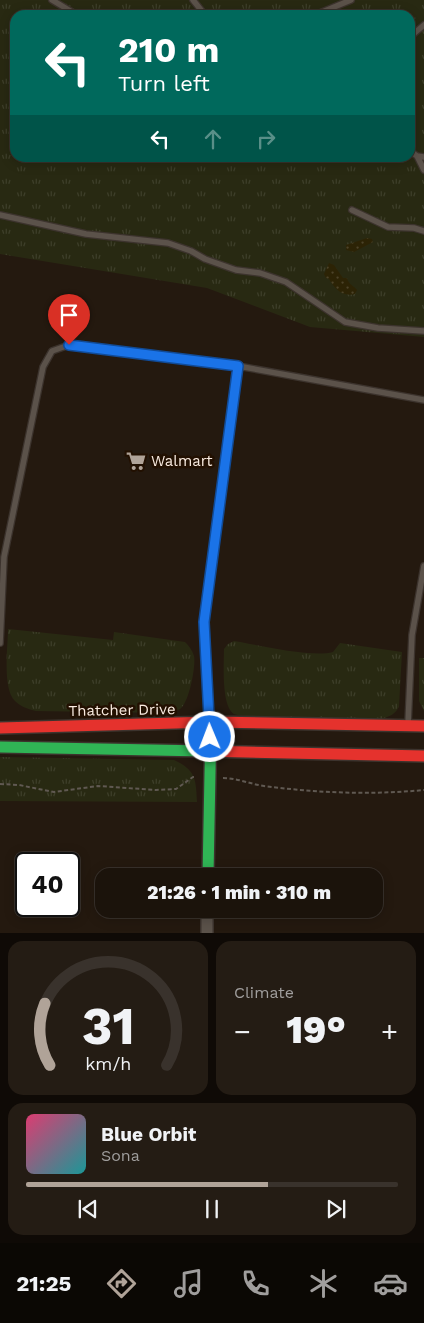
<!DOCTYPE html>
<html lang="en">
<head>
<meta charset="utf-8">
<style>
	body { margin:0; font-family:"Work Sans",sans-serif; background:#241c14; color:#f1f3f6; height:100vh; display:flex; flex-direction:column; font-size:19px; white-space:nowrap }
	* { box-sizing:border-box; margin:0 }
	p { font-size:16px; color:#a09e9d }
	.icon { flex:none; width:28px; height:28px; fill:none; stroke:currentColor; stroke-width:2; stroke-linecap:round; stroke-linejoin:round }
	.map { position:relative; height:933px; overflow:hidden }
	.sheet { display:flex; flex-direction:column; gap:8px; padding:8px; background:#0f0a06; flex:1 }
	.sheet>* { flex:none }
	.banner { position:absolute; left:10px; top:10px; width:405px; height:152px; border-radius:15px; box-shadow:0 2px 12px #0003,0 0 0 1px #39322c; background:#00695c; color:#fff; overflow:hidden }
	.speed { position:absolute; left:15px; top:852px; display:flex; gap:10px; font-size:25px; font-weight:700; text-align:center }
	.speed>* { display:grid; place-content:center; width:65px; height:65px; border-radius:50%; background:#1b130b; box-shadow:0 2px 12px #0003,0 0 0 1px #39322c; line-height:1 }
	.speed .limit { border:2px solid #111; border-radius:8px; background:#fff; color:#111 }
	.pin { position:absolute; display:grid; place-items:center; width:42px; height:42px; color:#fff; margin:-51px -21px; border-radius:50% 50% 50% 0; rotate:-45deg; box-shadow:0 0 5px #0007 }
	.pin .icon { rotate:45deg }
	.me { position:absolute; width:55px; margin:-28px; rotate:359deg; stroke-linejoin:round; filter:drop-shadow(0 0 4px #0008) }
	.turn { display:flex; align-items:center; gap:18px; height:105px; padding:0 25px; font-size:22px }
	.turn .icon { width:65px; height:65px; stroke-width:2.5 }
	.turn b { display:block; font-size:35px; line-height:42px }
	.lanes { display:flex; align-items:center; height:48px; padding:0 25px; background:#0003; justify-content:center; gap:25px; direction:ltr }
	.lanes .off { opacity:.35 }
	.big { font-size:38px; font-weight:800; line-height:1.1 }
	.sheet .card { flex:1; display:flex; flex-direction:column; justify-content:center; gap:8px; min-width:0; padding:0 18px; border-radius:15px; background:#241c14 }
	.sheet .dial { align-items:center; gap:0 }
	.dial svg { height:130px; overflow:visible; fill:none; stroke:#39322c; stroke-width:7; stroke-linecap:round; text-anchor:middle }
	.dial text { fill:#f1f3f6; stroke:none }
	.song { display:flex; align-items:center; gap:15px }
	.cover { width:60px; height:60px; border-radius:8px; background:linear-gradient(135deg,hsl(340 70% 55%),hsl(180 70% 35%)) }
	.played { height:5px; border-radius:2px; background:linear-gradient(90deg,#b0a398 65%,#39322c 65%) }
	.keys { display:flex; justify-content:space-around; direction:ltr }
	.heat { display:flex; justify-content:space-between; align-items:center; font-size:28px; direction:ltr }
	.sheet .tiles { flex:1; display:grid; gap:8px; grid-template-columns:1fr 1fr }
	.card:last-child { grid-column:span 2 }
	.trip { position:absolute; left:95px; top:868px; width:288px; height:50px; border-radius:15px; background:#1b130b; box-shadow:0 2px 12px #0003,0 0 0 1px #39322c; font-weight:800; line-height:50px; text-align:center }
	.tab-bar { display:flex; height:80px; justify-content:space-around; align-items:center; background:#0b0804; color:#a09e9d }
	.tab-bar .icon { width:35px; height:35px }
	.tab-bar .on { color:#b0a398 }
	.tab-bar b { font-size:22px; color:#f1f3f6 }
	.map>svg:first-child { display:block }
</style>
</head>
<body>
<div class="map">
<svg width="424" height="933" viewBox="0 0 424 933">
	<defs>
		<pattern id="grass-tufts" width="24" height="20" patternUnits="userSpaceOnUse" patternTransform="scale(1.25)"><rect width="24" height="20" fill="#282912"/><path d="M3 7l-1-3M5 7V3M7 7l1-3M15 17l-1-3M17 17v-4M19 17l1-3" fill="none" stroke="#3d3e29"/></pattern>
		<pattern id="sand-dots" width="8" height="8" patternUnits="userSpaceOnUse" patternTransform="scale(1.25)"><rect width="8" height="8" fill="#2c2305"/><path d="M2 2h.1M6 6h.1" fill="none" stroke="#4c4329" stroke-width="1.8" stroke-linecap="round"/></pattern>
	</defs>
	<rect width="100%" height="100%" fill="#24190f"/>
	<path fill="url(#grass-tufts)" fill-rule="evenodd" d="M0 0H424V337L310 327 207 288 0 254ZM15 15H410V158H15Z
		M8 629 113 640 114 632 185 642C189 646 192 650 194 656 196 666 189 703 180 709 177 711 172 712 169 713L36 711C28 709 21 707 15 701 2 688 8 647 8 629Z
		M234 641C258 645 313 658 333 652L340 643 402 652 399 706C396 714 390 716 382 719L246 716C243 716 237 715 234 714 221 706 224 664 224 649L228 644Z
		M419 658H424V711L419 701Z
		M0 757 174 760C196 770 196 780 197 802L0 801Z"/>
	<path fill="url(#sand-dots)" d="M367 238 372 239 373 242 354 252 346 250V245Z
		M329 263 334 265 343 278H347C348 284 354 286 357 290L355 294C342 297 335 289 329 279L326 278 324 274Z"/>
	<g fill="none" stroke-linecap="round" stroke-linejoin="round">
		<defs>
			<path id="lane" d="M52 0 77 15
				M193 0 205 15
				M315 15 351 0
				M410 39 411 36 424 25
				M410 151 417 156 424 157
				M417 156 424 170
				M352 210 388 227 414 228 424 231
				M0 215 86 234 168 243 191 251 205 259 236 270 260 273 286 282 345 322 378 328 424 331
				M0 643 4 557 43 367 52 351 69 345 238 366
				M210 720 204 622 238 366 424 400
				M408 724 412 635 424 566"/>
			<path id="street" d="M207 933V909"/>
			<path id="fast" d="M0 747 204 751
				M208 876 211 722"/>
			<path id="jam" d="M0 728 211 722 424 726
				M204 751 424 756"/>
		</defs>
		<use href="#lane" stroke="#3c332d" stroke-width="8"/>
		<use href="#street" stroke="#3c332d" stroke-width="14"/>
		<use href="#fast" stroke="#3c332d" stroke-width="14"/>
		<use href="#jam" stroke="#3c332d" stroke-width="14"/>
		<path stroke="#605952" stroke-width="2" stroke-dasharray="4 2.5" stroke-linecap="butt" d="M223 778C237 778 250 784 264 786 317 793 371 795 424 790
			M0 784 19 785 54 792 98 786 156 790 176 789 193 777H196"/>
		<use href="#lane" stroke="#5b524a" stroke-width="5.5"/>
		<use href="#street" stroke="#5b524a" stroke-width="11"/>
		<use href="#fast" stroke="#30b455" stroke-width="11"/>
		<use href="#jam" stroke="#e5322d" stroke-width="11"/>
	</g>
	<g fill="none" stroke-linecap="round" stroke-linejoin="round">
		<defs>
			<path id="route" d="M69 345 238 366 204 622 210 737"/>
		</defs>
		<use href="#route" stroke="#114b97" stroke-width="12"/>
		<use href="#route" stroke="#1a73e8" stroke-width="9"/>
	</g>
	<defs>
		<symbol id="supermarket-bare" viewBox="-9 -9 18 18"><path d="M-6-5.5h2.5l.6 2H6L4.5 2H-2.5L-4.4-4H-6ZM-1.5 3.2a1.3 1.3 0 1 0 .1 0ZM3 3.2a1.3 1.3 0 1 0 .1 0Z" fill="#b0a398" stroke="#221001" stroke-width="2.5" paint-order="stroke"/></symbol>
	</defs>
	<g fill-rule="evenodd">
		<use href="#supermarket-bare" x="122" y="447" width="28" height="28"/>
	</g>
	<g text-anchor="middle" stroke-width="5" stroke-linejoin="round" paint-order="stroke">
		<g font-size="15" fill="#fbede2" stroke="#221001" text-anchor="start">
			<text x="151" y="466">Walmart</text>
		</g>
		<g font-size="15" fill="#fbede2" stroke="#221001">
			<text transform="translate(122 710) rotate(-1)" y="5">Thatcher Drive</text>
		</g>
	</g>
</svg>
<div class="speed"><div class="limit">40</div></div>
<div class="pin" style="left:69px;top:345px;background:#d93025"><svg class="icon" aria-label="arrive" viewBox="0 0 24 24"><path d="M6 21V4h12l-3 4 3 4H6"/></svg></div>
<svg class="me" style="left:210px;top:737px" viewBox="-20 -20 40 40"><circle r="17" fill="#1a73e8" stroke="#fff" stroke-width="3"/><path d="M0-11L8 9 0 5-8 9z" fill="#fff"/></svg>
<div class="trip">21:26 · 1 min · 310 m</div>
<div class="banner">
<div class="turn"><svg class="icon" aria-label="left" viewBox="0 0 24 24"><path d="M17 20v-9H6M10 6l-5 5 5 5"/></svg><div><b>210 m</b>Turn left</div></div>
<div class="lanes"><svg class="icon" aria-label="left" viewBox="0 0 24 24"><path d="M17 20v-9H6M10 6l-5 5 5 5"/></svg><svg class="icon off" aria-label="ahead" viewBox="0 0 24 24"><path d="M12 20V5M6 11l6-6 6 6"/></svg><svg class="icon off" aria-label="right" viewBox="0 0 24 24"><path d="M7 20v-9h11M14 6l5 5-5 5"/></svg></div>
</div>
</div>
<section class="sheet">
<div class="tiles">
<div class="card dial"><svg viewBox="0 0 100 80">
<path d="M14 69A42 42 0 1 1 86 69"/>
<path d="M14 69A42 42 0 0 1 11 31" stroke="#b0a398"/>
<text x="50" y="56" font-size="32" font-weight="700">31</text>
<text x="50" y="72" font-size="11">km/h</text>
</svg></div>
<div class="card"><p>Climate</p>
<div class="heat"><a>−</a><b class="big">19°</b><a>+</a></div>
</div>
<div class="card">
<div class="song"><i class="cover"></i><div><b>Blue Orbit</b><p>Sona</p></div></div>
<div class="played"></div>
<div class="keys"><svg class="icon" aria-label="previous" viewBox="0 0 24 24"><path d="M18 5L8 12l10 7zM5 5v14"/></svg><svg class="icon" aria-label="pause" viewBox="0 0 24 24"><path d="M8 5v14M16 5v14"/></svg><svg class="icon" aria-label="next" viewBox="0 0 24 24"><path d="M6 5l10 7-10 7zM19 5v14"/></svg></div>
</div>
</div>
</section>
<nav class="tab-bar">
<b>21:25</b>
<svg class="icon on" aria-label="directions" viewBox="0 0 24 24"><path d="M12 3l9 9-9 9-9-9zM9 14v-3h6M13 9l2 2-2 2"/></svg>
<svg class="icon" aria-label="music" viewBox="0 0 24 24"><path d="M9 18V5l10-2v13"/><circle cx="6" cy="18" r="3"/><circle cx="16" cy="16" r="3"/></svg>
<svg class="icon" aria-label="phone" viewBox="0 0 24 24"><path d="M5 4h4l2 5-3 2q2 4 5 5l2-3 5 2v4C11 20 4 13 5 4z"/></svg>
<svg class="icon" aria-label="climate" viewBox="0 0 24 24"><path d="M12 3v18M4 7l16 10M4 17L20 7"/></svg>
<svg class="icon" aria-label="car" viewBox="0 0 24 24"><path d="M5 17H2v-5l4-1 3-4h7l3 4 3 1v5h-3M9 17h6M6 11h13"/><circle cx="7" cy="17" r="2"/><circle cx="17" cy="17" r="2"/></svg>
</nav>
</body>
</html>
